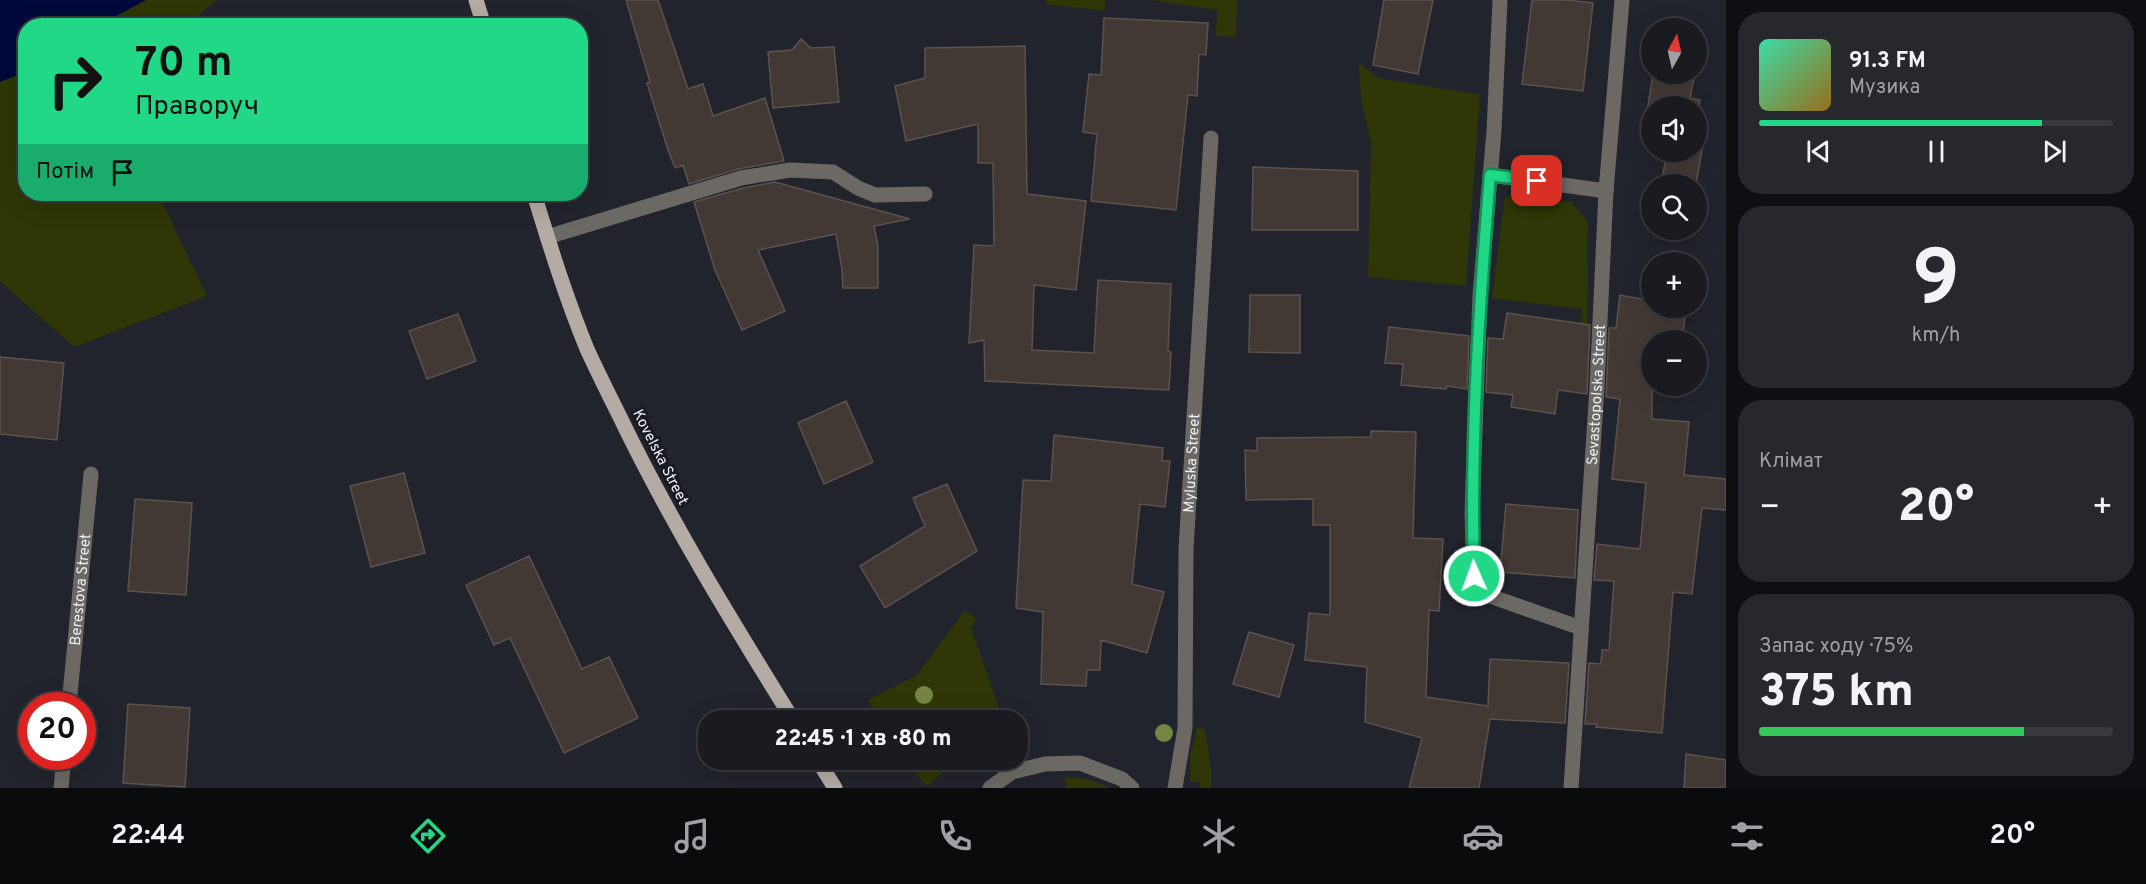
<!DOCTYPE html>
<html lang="uk">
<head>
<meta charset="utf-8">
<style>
	body { margin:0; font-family:Overpass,sans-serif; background:#26282e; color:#f1f3f6; height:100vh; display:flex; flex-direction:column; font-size:22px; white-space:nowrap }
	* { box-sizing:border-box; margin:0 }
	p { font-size:20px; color:#9fa1a5 }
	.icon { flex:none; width:33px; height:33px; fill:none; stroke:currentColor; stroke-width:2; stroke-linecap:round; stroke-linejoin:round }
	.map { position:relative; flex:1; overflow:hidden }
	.panel { display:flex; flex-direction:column; gap:12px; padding:12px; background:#0e0f12; width:420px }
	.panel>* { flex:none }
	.guide { position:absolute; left:18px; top:18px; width:570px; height:183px; border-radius:24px; box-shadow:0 6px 24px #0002,0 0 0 2px #37393f; background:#21d887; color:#111; overflow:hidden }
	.needle { width:39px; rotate:8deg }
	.buttons { position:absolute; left:1641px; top:18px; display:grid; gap:12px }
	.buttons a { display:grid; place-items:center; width:66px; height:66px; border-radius:50%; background:#191b21; box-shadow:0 6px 24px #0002,0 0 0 2px #37393f; font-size:30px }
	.speed { position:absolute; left:18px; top:692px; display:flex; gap:12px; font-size:30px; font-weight:700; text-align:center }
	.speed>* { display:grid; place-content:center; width:78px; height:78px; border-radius:50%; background:#191b21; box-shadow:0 6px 24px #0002,0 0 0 2px #37393f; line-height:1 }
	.speed .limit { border:9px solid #d22; background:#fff; color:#111 }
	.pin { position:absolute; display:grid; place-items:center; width:51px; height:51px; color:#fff; margin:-26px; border-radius:12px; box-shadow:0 3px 9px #0006 }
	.me { position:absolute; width:66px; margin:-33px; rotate:358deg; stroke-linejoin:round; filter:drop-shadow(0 0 4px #0008) }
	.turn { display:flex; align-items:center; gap:21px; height:126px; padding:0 18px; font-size:27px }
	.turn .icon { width:78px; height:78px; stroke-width:2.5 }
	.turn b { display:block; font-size:42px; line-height:51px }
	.then { display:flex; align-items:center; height:57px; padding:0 18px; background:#0003; gap:12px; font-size:22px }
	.big { font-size:45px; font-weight:800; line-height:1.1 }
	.panel .card { flex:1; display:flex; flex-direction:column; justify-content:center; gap:9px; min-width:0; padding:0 21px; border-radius:24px; background:#26282e }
	.panel .dial { align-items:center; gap:0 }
	.dial b { font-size:78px; line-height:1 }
	.song { display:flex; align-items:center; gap:18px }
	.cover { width:72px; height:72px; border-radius:9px; background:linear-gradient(135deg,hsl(160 70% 55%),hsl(40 70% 35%)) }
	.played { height:6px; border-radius:3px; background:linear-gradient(90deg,#21d887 80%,#37393f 80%) }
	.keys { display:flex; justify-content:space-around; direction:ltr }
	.heat { display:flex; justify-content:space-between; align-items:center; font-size:33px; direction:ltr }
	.charge { height:9px; border-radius:4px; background:linear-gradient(90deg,#34c759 75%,#37393f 0) }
	.trip { position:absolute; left:698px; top:710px; width:330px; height:60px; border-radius:24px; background:#191b21; box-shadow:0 6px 24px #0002,0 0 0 2px #37393f; font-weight:800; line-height:60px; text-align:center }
	.dock { display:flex; height:96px; justify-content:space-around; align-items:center; background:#0a0b0d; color:#9fa1a5 }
	.dock .icon { width:42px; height:42px }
	.dock .current { color:#21d887 }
	.dock b { font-size:27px; color:#f1f3f6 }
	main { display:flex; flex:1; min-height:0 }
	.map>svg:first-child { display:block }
</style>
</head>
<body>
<main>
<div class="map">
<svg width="1726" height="788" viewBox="0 0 1726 788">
	<rect width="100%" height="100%" fill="#21242c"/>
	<path fill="#2e3705" d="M146 0H216L187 25 106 26 116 16Z
		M1046 0H1105V11L1046 4Z
		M1151 0H1237L1236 37 1216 36 1217 10Z
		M1359 63 1378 78 1480 95 1466 286 1368 277 1371 142 1361 100Z
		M25 72 26 194H158L207 296 74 347 0 281V82Z
		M1505 196 1571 202 1588 222 1587 355 1578 354 1582 309 1492 298Z
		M965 610 976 619 971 627 1000 711 1015 709 998 720H881L868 700 917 675Z
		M1197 727 1205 729 1212 774 1211 788H1200V783L1190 781V756Z
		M907 759H956L928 786 922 782Z
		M1064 777C1081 777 1094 780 1109 788H1062L1067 786Z"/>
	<path fill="#00093b" d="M0 0H146L116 16 106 25 26 26 25 72 0 82Z"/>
	<path fill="#433934" stroke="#5d524d" stroke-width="1.5" d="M626 0H658L688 89 703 84 713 116 765 98 784 161 738 169 689 184 683 165 675 168 668 150 647 83 650 82Z
		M1384 0H1433L1418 74 1373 65Z
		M1532 0H1567L1593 3 1583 91 1522 84Z
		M1104 18 1208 23 1206 55 1199 54 1197 96 1188 95 1176 210 1091 201 1097 134 1083 132 1089 74 1101 75Z
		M801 39 811 48 834 47 839 102 773 108 768 52 792 50Z
		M1025 46 1027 194 1086 201 1076 290 1034 285 1032 350 1094 353 1098 280 1171 284 1168 351 1171 352 1169 390 985 381 984 340 969 343 974 245 994 246 993 163H978V124L906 141 895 86 925 78V48Z
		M1653 74 1694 78 1690 98 1700 100 1697 121 1707 122 1696 184H1661L1666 158 1659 157 1660 152H1696V106H1652V139L1643 137Z
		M1253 167 1358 171V230H1252Z
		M775 182 910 219 874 226 878 246V288H843L842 270 836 234 758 250 785 311 742 330 715 270 694 202 743 188Z
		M1250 295H1300V353L1249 352Z
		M1620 295 1652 301V308H1686L1682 340H1652V419L1689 422 1684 475 1726 479V510L1702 508 1692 594 1673 592 1662 733 1596 727 1597 724H1585L1589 663 1601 664 1602 650H1609L1614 581 1594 580 1597 544 1640 549 1646 483 1612 479 1620 399 1606 397 1609 328H1616Z
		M1507 313 1590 325 1587 394 1558 390 1555 414 1511 407 1513 395 1486 392 1488 338 1503 339Z
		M458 314 476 361 427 379 409 331Z
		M1389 327 1469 336 1467 389 1447 386 1446 389 1401 385 1403 364 1385 363Z
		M0 357 64 363 57 440 0 434Z
		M846 401 873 462 824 484 798 423Z
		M1371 431 1416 432 1413 538 1443 539 1439 611 1429 610 1426 697 1488 706 1490 659 1569 663 1565 723 1490 719 1479 788H1409L1422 738 1365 722 1367 667 1305 660 1309 613 1330 615V525H1313V499L1246 500 1245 450 1257 451V438L1371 437Z
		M1054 435 1163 448 1162 461H1170L1165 507 1140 504 1132 584 1164 592 1147 653 1101 640 1100 670H1087L1086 686 1041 684 1043 612 1016 608 1023 480 1051 481Z
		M404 473 425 553 371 567 350 486Z
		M947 484 977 551 885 608 860 566 925 526 913 498Z
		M135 499 192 503 186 595 128 591Z
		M1506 504 1578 510 1575 578 1500 572Z
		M529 556 582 669 609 657 638 718 564 753 510 638 494 645 466 585Z
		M1249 632 1294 645 1279 697 1233 684Z
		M128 704 190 708 185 787 123 783Z
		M1686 754 1726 760V788H1684Z"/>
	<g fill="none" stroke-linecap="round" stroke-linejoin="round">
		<path stroke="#6c6864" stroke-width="15" d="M1500 0 1494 131 1480 295 1472 513 1474 575 1478 589 1487 595 1581 628
			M1490 175 1606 191
			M547 237 741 178 790 170 833 172 858 188 875 195 925 194
			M990 788 1012 772 1045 764 1080 763 1122 779 1132 788"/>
		<g stroke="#6c6864" stroke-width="15">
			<path id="s1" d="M69 705 91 474"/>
			<path d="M61 788 64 756"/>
			<path id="s2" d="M1175 788 1185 728 1186 549 1211 138"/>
			<path id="s3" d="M1571 788 1597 386 1606 191 1622 0"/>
		</g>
		<path stroke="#b5aba5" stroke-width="15" d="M476 0 484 26
			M534 194C550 246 566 298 587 349 597 371 608 393 619 415 670 521 731 620 793 720
			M817 759 835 788"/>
	</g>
	<g fill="#768543">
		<circle cx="924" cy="695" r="9"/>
		<circle cx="1164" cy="733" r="9"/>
	</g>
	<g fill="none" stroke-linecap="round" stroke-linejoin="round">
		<defs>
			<path id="route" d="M1474 576C1470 442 1479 308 1490 175L1537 181"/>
		</defs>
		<use href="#route" stroke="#158c58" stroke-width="15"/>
		<use href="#route" stroke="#21d887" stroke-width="10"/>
	</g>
	<g text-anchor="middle" stroke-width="6" stroke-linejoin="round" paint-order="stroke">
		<g font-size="15" fill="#edeff5" stroke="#181a23">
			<text dy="5" stroke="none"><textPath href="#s3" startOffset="394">Sevastopolska Street</textPath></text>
			<text transform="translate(661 457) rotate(63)" y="5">Kovelska Street</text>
			<text dy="5" stroke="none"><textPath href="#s2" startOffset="326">Myluska Street</textPath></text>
			<text dy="5" stroke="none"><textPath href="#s1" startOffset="116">Berestova Street</textPath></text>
		</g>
	</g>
</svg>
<div class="buttons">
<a><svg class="needle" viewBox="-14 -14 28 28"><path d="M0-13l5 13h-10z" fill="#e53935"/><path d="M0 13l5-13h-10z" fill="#9fa1a5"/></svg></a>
<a><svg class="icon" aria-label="sound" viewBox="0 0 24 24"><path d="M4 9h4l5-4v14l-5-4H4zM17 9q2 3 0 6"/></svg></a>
<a><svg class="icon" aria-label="search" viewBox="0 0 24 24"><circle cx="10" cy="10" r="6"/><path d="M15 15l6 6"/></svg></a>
<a>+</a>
<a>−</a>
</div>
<div class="speed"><div class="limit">20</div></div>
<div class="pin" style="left:1537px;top:181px;background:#d93025"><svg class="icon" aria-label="arrive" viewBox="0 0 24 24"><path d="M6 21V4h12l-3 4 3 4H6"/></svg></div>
<svg class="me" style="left:1474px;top:576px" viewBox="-20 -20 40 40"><circle r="17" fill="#21d887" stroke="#fff" stroke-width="3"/><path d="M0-11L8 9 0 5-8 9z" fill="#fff"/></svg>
<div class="trip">22:45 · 1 хв · 80 m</div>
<div class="guide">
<div class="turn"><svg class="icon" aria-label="right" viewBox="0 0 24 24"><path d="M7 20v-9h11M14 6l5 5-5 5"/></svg><div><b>70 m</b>Праворуч</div></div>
<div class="then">Потім<svg class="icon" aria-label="arrive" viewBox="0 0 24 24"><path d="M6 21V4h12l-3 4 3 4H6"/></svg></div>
</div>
</div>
<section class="panel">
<div class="card">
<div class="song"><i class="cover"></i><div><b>91.3 FM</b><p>Музика</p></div></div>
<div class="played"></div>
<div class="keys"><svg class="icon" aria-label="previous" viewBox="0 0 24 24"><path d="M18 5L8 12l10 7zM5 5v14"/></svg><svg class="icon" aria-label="pause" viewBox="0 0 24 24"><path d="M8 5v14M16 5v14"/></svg><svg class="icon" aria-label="next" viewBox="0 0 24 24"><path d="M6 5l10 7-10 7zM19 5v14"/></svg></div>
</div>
<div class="card dial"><b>9</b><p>km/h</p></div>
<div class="card"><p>Клімат</p>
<div class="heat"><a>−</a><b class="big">20°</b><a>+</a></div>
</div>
<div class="card"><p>Запас ходу · 75%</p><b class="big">375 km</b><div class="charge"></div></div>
</section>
</main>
<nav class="dock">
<b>22:44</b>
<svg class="icon current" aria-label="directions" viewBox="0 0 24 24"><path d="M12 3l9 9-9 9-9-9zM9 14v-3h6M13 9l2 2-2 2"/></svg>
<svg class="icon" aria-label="music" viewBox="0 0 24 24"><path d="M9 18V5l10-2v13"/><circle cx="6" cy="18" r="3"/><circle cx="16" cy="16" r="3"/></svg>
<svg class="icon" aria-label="phone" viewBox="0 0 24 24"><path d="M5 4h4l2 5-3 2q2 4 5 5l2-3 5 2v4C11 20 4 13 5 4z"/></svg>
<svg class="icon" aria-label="climate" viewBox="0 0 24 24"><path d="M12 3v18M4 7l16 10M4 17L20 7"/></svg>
<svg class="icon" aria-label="car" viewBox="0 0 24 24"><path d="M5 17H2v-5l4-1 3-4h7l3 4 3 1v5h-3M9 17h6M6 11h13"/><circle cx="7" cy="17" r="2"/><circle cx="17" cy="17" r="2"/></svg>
<svg class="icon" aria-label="filters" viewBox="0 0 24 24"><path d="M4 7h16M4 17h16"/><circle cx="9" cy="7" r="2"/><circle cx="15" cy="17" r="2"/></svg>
<b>20°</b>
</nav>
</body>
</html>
